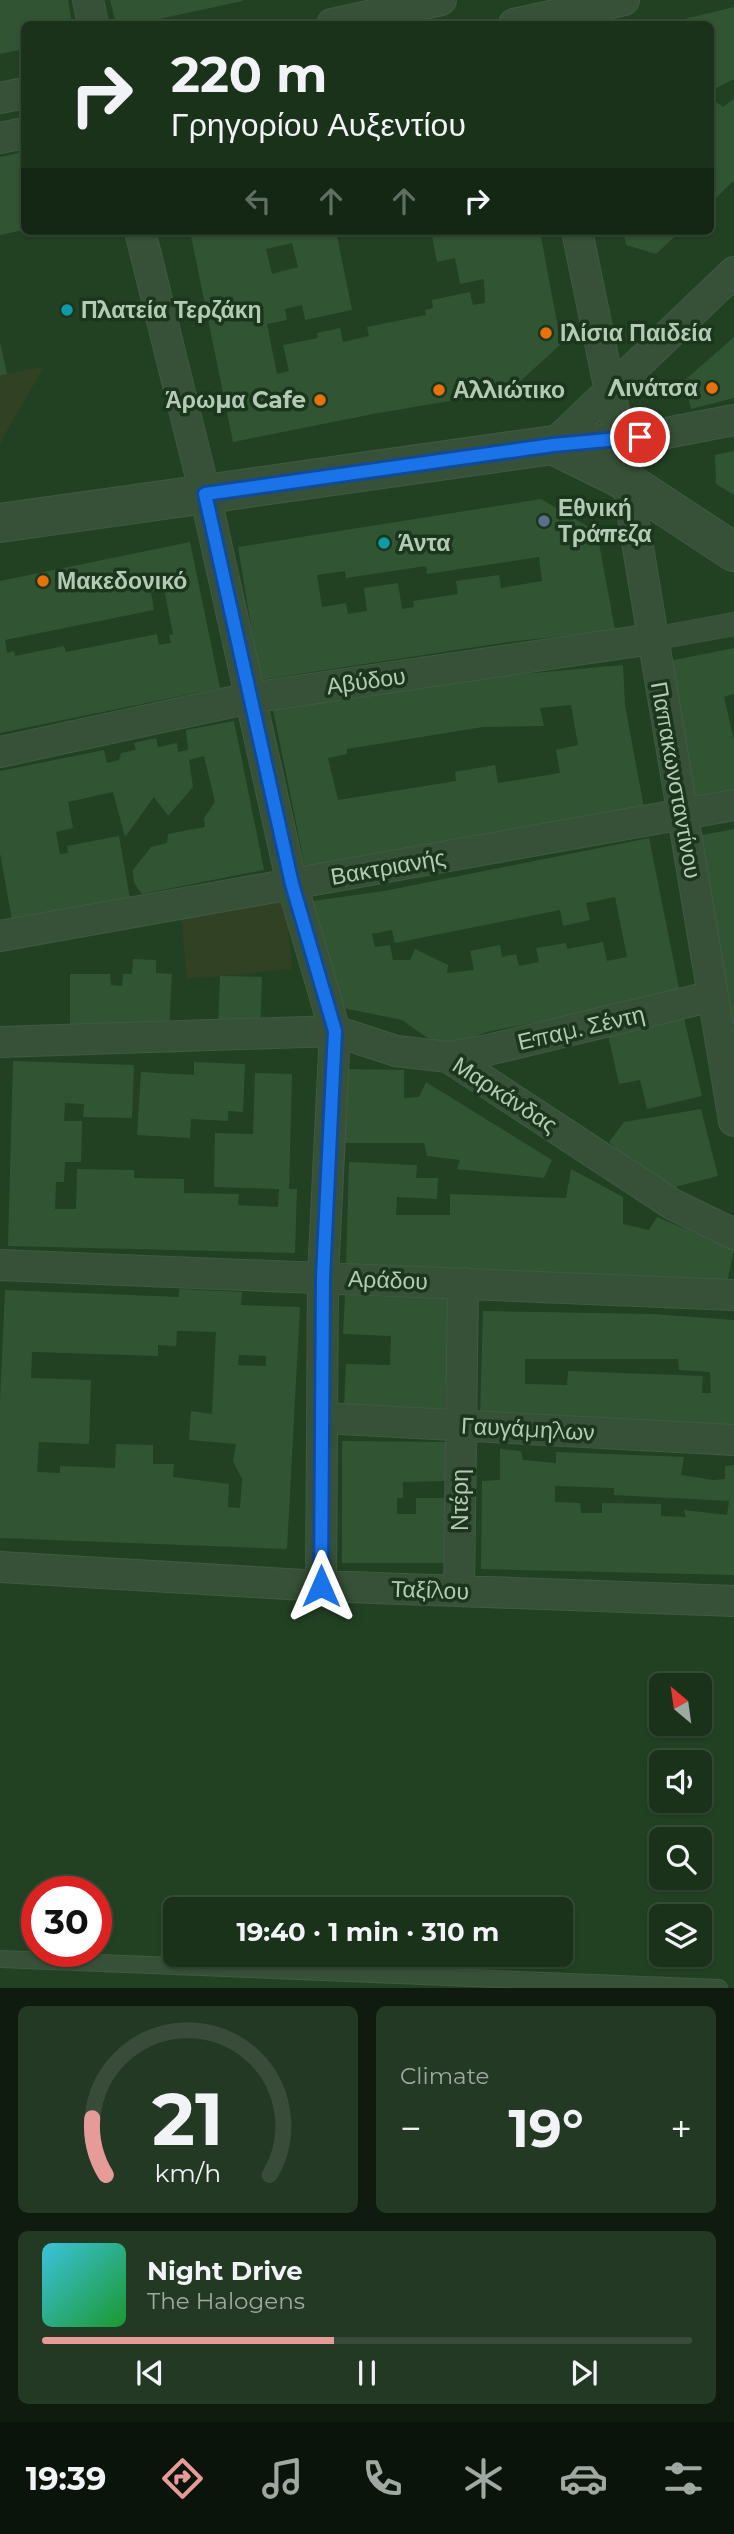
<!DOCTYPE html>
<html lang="en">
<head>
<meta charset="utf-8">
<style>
	body { margin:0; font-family:Montserrat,sans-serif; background:#233923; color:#f1f3f6; height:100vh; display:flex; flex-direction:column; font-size:26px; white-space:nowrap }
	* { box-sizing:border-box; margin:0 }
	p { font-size:23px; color:#9fa9a2 }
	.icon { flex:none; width:38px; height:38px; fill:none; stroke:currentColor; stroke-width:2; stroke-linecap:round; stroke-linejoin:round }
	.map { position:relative; height:1988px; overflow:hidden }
	.details { display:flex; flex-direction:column; gap:18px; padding:18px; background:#0e1b0e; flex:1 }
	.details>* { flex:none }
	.hud { position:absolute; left:21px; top:21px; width:693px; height:214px; border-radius:10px; box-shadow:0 2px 5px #0004,0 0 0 2px #384c39; background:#1a311a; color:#f1f3f6; overflow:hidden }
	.needle { width:46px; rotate:331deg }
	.fabs { position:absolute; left:649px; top:1673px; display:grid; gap:14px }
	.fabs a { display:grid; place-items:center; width:63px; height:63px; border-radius:10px; background:#1a311a; box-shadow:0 2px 5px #0004,0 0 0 2px #384c39; font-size:35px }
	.speed { position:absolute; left:21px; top:1876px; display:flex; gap:14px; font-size:35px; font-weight:700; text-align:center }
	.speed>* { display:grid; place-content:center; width:91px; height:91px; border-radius:50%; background:#1a311a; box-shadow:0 2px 5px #0004,0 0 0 2px #384c39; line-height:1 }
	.speed .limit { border:10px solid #d22; background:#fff; color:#111 }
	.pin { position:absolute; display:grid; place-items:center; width:60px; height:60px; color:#fff; margin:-30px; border:4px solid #fff; border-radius:50%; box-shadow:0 2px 7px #0007 }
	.me { position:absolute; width:77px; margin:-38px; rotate:0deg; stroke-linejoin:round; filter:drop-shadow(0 0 5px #0008) }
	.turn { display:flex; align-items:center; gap:24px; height:147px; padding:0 35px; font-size:32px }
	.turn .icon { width:91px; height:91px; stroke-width:2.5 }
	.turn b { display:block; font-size:49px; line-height:60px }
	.lanes { display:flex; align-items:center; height:66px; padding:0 35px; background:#0003; justify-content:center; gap:35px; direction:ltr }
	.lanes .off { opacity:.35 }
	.big { font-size:52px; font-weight:700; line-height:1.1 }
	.details .card { flex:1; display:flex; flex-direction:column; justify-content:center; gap:10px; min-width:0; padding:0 24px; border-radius:10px; background:#233923 }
	.details .dial { align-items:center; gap:0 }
	.dial svg { height:182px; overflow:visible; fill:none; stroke:#384c39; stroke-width:7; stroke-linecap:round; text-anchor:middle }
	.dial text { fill:#f1f3f6; stroke:none }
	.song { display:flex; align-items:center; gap:21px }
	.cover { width:84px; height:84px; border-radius:10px; background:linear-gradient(135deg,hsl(190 70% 55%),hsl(130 70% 35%)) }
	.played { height:7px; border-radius:4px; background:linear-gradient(90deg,#e69b98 45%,#384c39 45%) }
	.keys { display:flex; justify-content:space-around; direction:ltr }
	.heat { display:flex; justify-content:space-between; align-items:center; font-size:38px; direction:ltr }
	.details .tiles { flex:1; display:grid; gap:18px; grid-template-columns:1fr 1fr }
	.card:last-child { grid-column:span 2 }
	.trip { position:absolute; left:163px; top:1897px; width:410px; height:70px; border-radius:10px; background:#1a311a; box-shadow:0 2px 5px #0004,0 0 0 2px #384c39; font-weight:700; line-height:70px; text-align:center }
	.dock { display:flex; height:112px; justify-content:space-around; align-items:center; background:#0a140a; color:#9fa9a2 }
	.dock .icon { width:49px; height:49px }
	.dock .on { color:#e69b98 }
	.dock b { font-size:32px; color:#f1f3f6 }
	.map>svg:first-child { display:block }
</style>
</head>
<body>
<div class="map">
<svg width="734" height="1988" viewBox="0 0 734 1988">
	<rect width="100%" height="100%" fill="#224123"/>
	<path fill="#314224" d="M44 367 3 437 0 446V375Z
		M285 895 292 969 187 979 180 905Z"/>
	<path fill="#315532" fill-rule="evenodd" d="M0 0H68L72 24H24V49L0 54Z
		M110 0H243V1L135 24H116Z
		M734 7V79L710 91V24H664Z
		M734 98V180L710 204V106L716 102 723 107Z
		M24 152V230L0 235V157Z
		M190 231H336L352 310 305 320 302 305 285 309 287 320 267 324 277 374 289 371 283 345 318 338 317 333 340 328 343 342 369 336 367 327 426 315 425 310 433 308 432 300 470 292 473 305 485 303 484 279 460 284 455 258 437 262 431 231H540L561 344 516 385 502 392 373 414 233 442ZM292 243 298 267 272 274 266 249Z
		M623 231H681L656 254 626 245Z
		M734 337V398L691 409 684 381Z
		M0 342 7 374 0 375Z
		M734 451V495L716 484 715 455Z
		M541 499 597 532 615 630 509 642 260 680 238 547ZM539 557 542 581 501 588 499 575 456 581 458 594 413 601 414 607 402 609 398 583 364 588 367 611 348 614 346 603 322 607 317 575 345 571 346 578 426 566 427 574Z
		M190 542 220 688 0 733V581ZM164 589 173 634 169 635 171 643 159 645 157 634 66 652 64 646 15 656 14 651 7 653 5 640 154 610 151 592Z
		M734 648V694L724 697 734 740V798L687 807 659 663Z
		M623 665 625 705 644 808 305 867 272 705 476 678ZM571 705 578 745 556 750 560 773 498 783 495 765 455 772 456 781 338 800 328 758 347 754V749L483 727 544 726 540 708Z
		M234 721 264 870 142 894 134 883 133 870 151 847 167 843 168 834 205 827 204 818 215 802 204 756 189 760 193 787 168 816 154 797 125 837 113 792 68 802 73 828 56 832 60 854 68 853 67 846 119 836 130 899 12 920 0 853V771L104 750 107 763 119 760 121 753 136 750 134 743 156 738 158 747 177 743 178 752 188 750 186 730Z
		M734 829V1042L697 836Z
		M649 838 680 993 487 1032 442 1048 402 1020 333 1006 313 901 384 891ZM615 897 627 957 607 961 603 942 567 949 566 943 536 948 539 962 519 966 516 954 502 957 500 945 470 951 474 970 447 973 448 965 415 949 410 960H393L390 945 375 947 372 934 392 930 395 943 560 910 563 926 590 920 586 903Z
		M133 959 156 960V973L172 974 169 1028 70 1026V974H110L111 985 122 986 123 974H132Z
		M220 976 262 977 260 1032 218 1031Z
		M684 1018 702 1096 647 1109 640 1080 619 1084 608 1035Z
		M13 1061 134 1065 132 1118 83 1117 84 1104 65 1103 64 1121H82L81 1162H65L64 1182H56L55 1209H76L77 1169 134 1170V1178L184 1179V1193L239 1194 238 1205 278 1207 279 1189 214 1187 215 1133 253 1134 255 1073 292 1074 289 1189H297L295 1253 8 1246Z
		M194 1062 245 1064 243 1112 228 1111V1121L191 1119 190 1138 137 1135 141 1072 194 1075Z
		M346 1069 404 1070V1098L419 1097 426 1082 552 1160 544 1178 457 1169 460 1160 427 1156 424 1143H344Z
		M701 1109 718 1176 671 1188 646 1175 609 1142 624 1122Z
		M349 1162 417 1165 416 1178H438L437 1199 397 1197 396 1215H450V1194L566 1198 571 1169 623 1197V1224L649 1230 657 1217 734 1249 727 1283 346 1266Z
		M179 1289 242 1292 241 1305 300 1307 287 1549 0 1538V1401L5 1290 179 1297ZM177 1331 216 1332 212 1414 191 1411 189 1440 236 1444 233 1461 242 1479 240 1508 228 1507 229 1484 173 1477 174 1464H153V1445L116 1444 115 1468 60 1466V1473L37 1472 39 1442 89 1444 91 1380 31 1378 32 1352 158 1356V1345L176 1346ZM239 1355 266 1356V1366L238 1365Z
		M345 1295 449 1299 445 1411 344 1408 346 1364 390 1365 391 1336 343 1334Z
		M483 1311 652 1314 734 1320V1428L480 1417ZM525 1359H678L679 1370 710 1372 711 1393H702L703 1376 568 1371 567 1385 525 1384Z
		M342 1441 447 1442 446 1481 403 1482V1498H397V1514H416V1498H447L446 1563H342Z
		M500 1449 521 1451 523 1460 556 1463V1452L684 1457 681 1475 713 1480 725 1479V1466L734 1465V1575L481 1569 482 1481 500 1480ZM555 1486 614 1488V1495L729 1501 727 1515 684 1510 686 1517 661 1516V1504L602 1503V1513H581L580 1503 555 1502Z"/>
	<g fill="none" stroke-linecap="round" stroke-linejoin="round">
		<defs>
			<path id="service" d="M0 1959 719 1988"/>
			<path id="pedestrian" d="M652 639 734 624"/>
			<path id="minor" d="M88 0 93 24
				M332 24 441 0
				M514 24 624 0
				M0 98 24 93
				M0 138 24 133
				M140 231 205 494 292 884 335 1031 323 1277 321 1586
				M577 231 620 440 734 1121
				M553 445 734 272
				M553 445 661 434 734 420
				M0 752 250 698 652 639
				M0 936 734 805
				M0 1042 335 1031 396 1051 448 1057 672 1204 734 1234
				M448 1057 488 1050 713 996
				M0 1265 734 1295
				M322 1418 734 1440
				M0 1567 321 1586 734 1601
				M459 1591 463 1283"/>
			<path id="tertiary" d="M0 523 553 445 626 481 734 552"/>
		</defs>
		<use href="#service" stroke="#405a42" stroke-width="18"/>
		<use href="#pedestrian" stroke="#405a42" stroke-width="24"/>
		<use href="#minor" stroke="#405a42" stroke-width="32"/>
		<use href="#tertiary" stroke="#405a42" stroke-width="40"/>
		<use href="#service" stroke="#375138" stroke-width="16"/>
		<use href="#pedestrian" stroke="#375138" stroke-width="23"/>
		<use href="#minor" stroke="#375138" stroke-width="30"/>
		<use href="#tertiary" stroke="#375138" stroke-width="38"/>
	</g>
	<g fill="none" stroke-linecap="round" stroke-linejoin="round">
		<defs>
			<path id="route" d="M321 1586 323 1277 335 1031 292 884 205 494 553 445 640 437"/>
		</defs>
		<use href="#route" stroke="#114b97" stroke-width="18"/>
		<use href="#route" stroke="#1a73e8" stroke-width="12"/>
	</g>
	<g fill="#0f9aa8" stroke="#1c361d" stroke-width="2.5">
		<circle cx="67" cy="310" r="7"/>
		<circle cx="384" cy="543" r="7"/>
	</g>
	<g fill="#e8710a" stroke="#1c361d" stroke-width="2.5">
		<circle cx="546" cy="333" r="7"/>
		<circle cx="712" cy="388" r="7"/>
		<circle cx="439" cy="390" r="7"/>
		<circle cx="320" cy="400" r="7"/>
		<circle cx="43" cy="581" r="7"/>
	</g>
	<circle fill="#5c6f8a" stroke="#1c361d" stroke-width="2.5" cx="544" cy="521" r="7"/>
	<g text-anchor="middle" stroke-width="7" stroke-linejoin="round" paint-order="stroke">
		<g font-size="23" font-weight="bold" fill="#b3cbb5" stroke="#1c361d" text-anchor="start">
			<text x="81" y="318">Πλατεία Τερζάκη</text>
			<text x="560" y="341">Ιλίσια Παιδεία</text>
			<text x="698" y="396" text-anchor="end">Λινάτσα</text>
			<text x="453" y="398">Αλλιώτικο</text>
			<text x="306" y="408" text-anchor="end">Άρωμα Cafe</text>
			<text x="558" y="516">Εθνική<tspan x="558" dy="26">Τράπεζα</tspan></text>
			<text x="398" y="551">Άντα</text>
			<text x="57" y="589">Μακεδονικό</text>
		</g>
		<g font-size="23" fill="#b3cbb5" stroke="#1c361d">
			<text transform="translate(366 681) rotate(-8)" y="8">Αβύδου</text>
			<text transform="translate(676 780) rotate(80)" y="8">Παπακωνσταντίνου</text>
			<text transform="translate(388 867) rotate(-10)" y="8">Βακτριανής</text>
			<text transform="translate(581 1028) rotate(-13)" y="8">Επαμ. Σέντη</text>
			<text transform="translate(505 1095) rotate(33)" y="8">Μαρκάνδας</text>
			<text transform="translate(388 1280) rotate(2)" y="8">Αράδου</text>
			<text transform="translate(528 1429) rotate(3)" y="8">Γαυγάμηλων</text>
			<text transform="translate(460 1500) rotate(-90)" y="8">Ντέρη</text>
			<text transform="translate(430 1590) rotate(2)" y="8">Ταξίλου</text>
		</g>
	</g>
</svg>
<div class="fabs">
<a><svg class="needle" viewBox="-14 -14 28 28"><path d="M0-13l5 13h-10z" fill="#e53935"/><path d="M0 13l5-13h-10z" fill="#9fa9a2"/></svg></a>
<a><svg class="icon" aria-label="sound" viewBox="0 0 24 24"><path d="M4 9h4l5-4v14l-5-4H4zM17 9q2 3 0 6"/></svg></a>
<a><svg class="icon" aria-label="search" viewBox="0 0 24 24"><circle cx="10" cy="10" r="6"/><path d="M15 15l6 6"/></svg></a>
<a><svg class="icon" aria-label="layers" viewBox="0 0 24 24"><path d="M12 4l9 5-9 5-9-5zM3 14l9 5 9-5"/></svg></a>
</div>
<div class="speed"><div class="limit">30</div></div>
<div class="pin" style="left:640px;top:437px;background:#d93025"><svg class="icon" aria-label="arrive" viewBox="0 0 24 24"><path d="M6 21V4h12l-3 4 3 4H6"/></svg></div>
<svg class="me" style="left:321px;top:1586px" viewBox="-20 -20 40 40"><path d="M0-17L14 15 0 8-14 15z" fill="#1a73e8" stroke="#fff" stroke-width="4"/></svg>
<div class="trip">19:40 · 1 min · 310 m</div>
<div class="hud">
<div class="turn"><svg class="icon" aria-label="right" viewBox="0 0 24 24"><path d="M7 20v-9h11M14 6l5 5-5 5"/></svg><div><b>220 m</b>Γρηγορίου Αυξεντίου</div></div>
<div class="lanes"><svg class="icon off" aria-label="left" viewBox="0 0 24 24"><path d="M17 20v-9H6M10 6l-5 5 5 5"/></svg><svg class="icon off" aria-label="ahead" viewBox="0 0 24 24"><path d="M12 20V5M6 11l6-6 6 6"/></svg><svg class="icon off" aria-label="ahead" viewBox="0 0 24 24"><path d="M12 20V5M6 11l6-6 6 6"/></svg><svg class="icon" aria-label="right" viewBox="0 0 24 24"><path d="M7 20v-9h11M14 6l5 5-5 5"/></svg></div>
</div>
</div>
<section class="details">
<div class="tiles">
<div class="card dial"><svg viewBox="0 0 100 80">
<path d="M14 69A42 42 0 1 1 86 69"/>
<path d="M14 69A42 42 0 0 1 8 44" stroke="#e69b98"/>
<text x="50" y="56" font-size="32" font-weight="700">21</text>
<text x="50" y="72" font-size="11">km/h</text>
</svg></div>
<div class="card"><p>Climate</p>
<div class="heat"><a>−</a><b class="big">19°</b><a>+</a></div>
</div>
<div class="card">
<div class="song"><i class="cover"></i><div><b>Night Drive</b><p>The Halogens</p></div></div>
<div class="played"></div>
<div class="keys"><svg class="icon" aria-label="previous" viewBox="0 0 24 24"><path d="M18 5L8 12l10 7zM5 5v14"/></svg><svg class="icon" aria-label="pause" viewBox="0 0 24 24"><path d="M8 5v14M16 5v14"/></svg><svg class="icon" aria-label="next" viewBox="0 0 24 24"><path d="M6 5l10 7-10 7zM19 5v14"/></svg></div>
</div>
</div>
</section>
<nav class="dock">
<b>19:39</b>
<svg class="icon on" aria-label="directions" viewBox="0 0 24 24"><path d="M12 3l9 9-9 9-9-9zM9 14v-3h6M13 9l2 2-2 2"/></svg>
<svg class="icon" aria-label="music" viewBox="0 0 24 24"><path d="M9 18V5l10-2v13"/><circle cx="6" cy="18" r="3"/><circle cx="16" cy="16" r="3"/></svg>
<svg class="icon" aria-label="phone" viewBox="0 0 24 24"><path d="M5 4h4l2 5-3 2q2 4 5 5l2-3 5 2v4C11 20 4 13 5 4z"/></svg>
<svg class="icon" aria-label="climate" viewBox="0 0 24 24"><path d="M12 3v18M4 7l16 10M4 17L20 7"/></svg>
<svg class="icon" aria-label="car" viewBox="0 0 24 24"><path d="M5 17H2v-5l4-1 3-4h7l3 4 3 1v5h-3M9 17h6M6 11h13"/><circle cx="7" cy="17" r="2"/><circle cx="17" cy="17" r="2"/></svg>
<svg class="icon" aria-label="filters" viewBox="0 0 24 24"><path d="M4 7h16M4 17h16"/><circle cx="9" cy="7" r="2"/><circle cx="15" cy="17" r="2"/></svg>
</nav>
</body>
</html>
